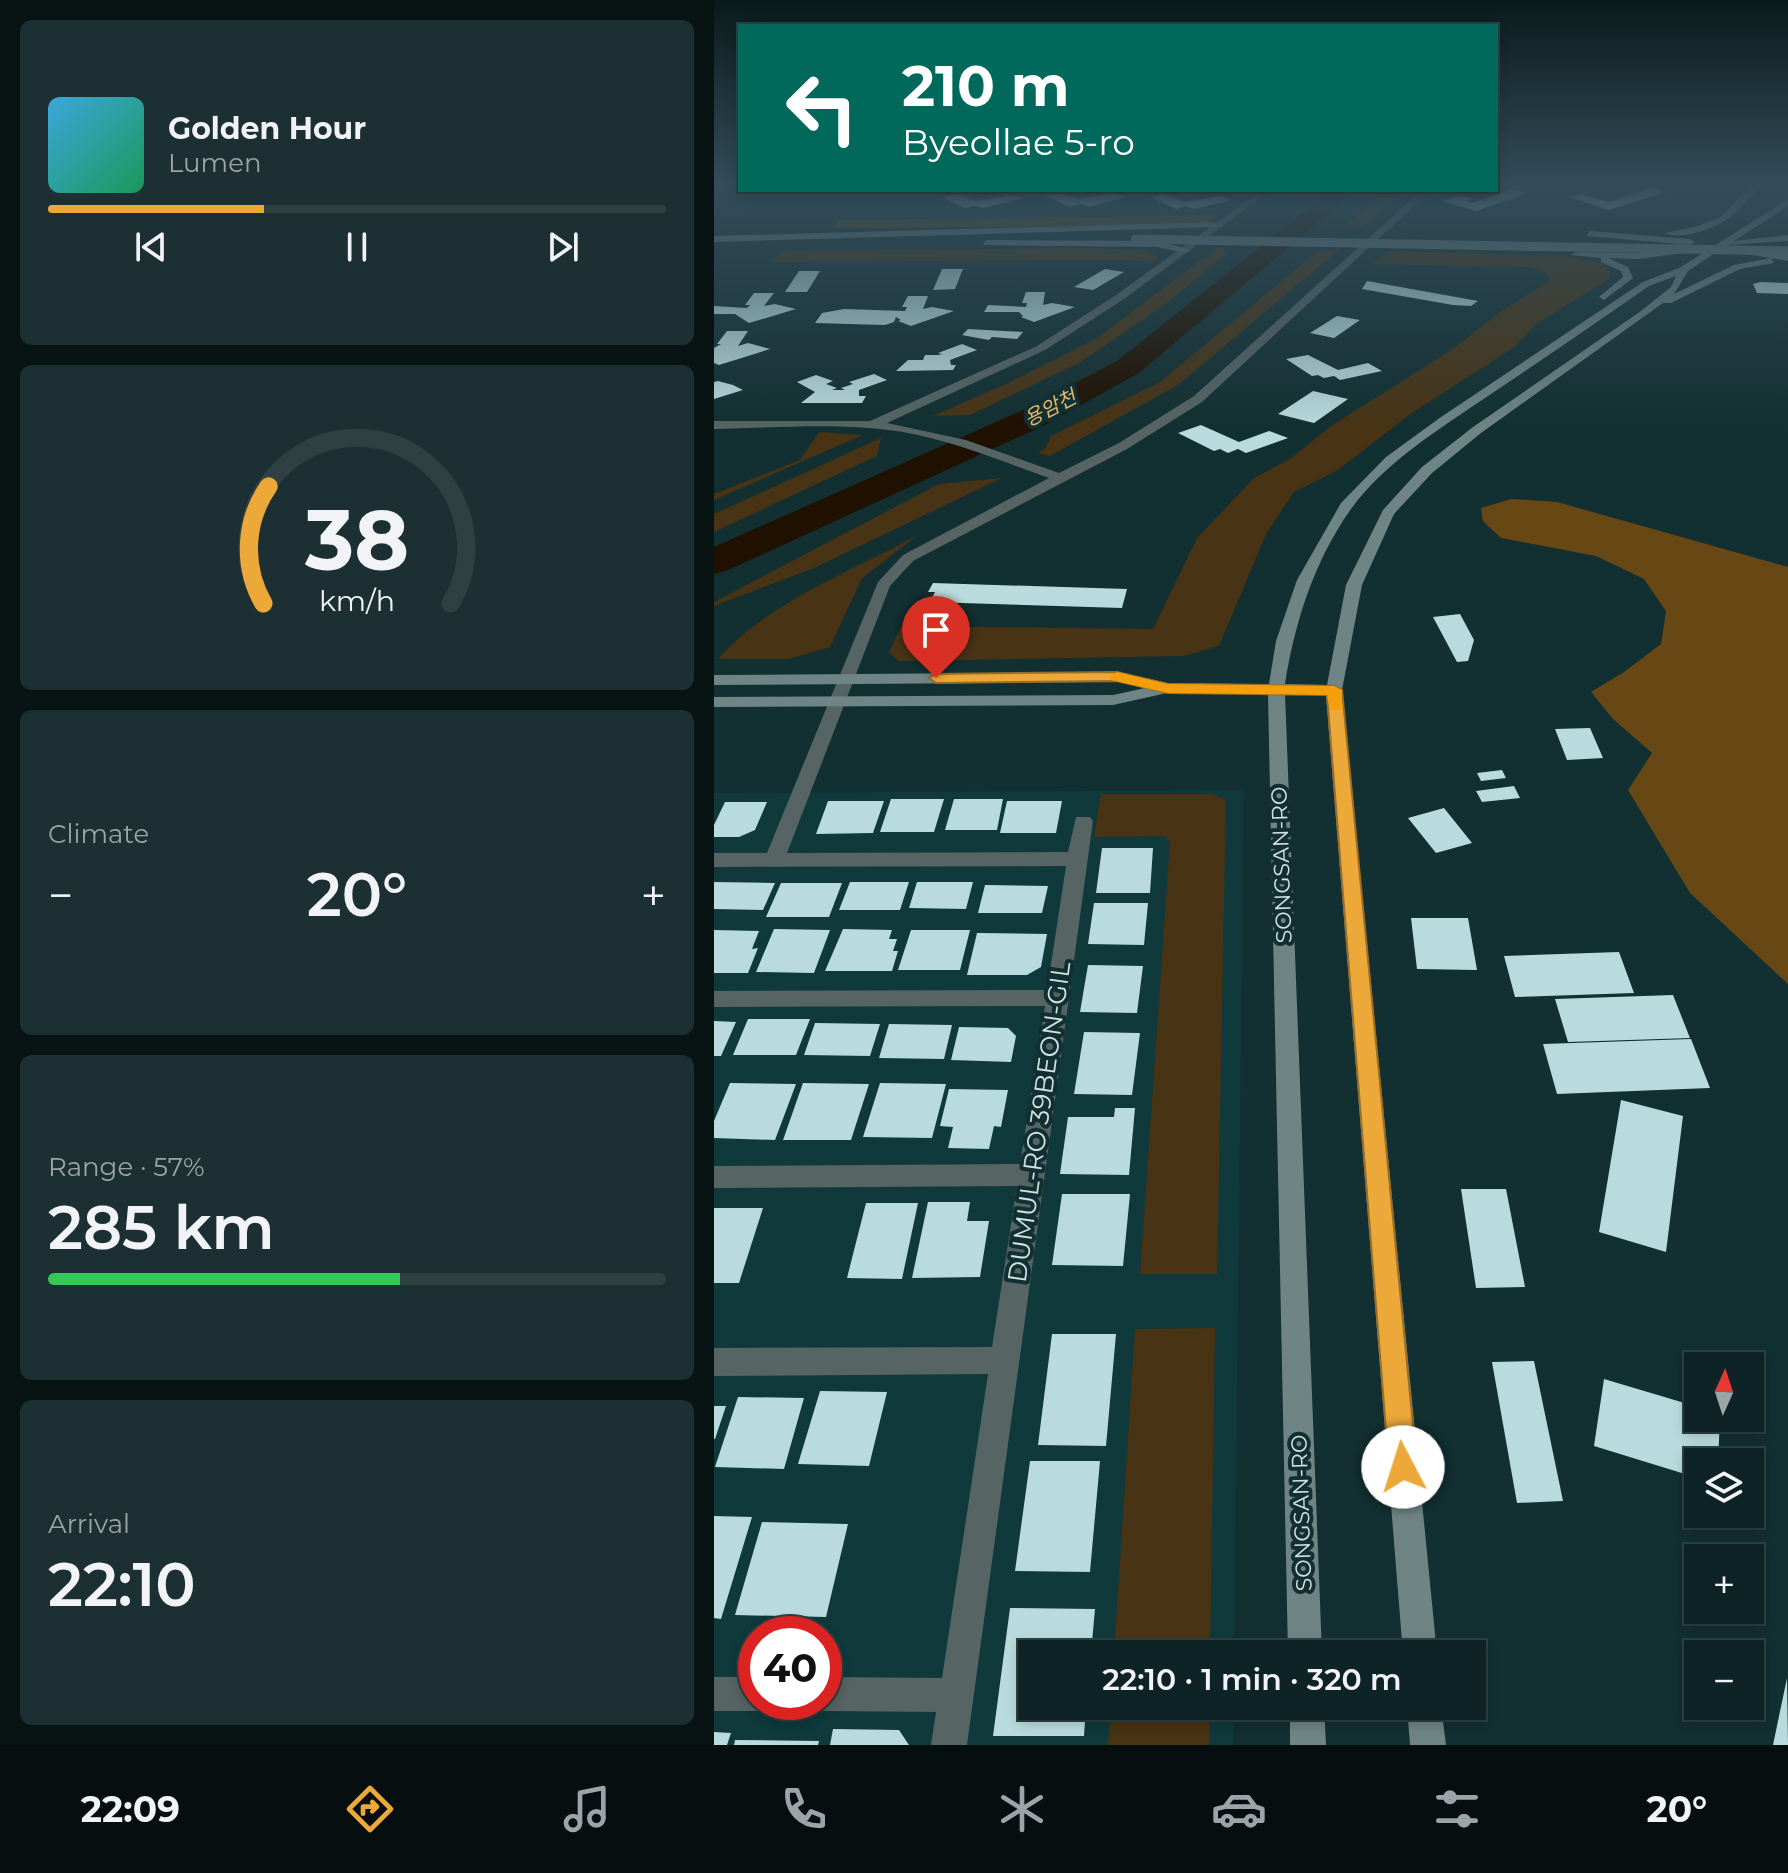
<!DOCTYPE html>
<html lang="en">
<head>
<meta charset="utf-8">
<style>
	body { margin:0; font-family:Montserrat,"Noto Sans KR",sans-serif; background:#1c2f32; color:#f1f3f6; height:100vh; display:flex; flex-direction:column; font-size:30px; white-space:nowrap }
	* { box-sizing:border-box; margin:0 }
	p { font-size:26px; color:#9ba4a7 }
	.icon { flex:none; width:44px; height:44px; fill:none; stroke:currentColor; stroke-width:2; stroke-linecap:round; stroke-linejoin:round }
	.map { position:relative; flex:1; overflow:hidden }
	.details { display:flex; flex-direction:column; gap:20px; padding:20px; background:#081314; width:714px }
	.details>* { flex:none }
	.guide { position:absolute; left:24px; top:24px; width:760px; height:168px; border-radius:0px; box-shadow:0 4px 12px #0003,0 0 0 2px #2e4042; background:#00695c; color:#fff; overflow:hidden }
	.needle { width:52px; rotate:3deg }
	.controls { position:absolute; left:970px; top:1352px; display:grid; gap:16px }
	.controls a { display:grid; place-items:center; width:80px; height:80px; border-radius:0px; background:#0e2325; box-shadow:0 4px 12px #0003,0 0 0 2px #2e4042; font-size:40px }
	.speed { position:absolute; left:24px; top:1616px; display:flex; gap:16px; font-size:40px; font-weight:700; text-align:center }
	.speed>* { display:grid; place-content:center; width:104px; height:104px; border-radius:50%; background:#0e2325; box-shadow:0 4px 12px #0003,0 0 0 2px #2e4042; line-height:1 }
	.speed .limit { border:12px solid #d22; background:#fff; color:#111 }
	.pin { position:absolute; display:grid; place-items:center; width:68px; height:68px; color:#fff; margin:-82px -34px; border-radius:50% 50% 50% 0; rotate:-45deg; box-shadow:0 0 8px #0007 }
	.pin .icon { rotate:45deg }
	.me { position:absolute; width:88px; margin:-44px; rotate:355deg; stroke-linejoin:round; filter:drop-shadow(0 0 6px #0008) }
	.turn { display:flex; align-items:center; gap:28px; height:168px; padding:0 32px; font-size:36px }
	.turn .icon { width:104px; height:104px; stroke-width:2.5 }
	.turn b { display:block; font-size:56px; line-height:68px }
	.big { font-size:60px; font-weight:600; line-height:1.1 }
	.details .tile { flex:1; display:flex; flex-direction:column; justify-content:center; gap:12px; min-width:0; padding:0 28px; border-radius:12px; background:#1c2f32 }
	.details .dial { align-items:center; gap:0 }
	.dial svg { height:208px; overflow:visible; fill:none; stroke:#2e4042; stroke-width:7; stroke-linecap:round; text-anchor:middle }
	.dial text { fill:#f1f3f6; stroke:none }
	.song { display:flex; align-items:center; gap:24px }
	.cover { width:96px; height:96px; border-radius:12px; background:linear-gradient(135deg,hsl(200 70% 55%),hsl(150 70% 35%)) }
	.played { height:8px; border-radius:4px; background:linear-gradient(90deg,#eca93a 35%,#2e4042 35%) }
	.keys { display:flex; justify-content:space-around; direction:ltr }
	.heat { display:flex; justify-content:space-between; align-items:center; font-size:44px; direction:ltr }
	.charge { height:12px; border-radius:6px; background:linear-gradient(90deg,#34c759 57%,#2e4042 0) }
	.trip { position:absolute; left:304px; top:1640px; width:468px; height:80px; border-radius:0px; background:#0e2325; box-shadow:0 4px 12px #0003,0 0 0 2px #2e4042; font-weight:600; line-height:80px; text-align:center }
	.tabs { display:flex; height:128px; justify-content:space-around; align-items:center; background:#060e0f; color:#9ba4a7 }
	.tabs .icon { width:56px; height:56px }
	.tabs .current { color:#eca93a }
	.tabs b { font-size:36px; color:#f1f3f6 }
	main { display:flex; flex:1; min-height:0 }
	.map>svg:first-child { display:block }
</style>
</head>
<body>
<main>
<section class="details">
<div class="tile">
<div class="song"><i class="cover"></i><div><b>Golden Hour</b><p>Lumen</p></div></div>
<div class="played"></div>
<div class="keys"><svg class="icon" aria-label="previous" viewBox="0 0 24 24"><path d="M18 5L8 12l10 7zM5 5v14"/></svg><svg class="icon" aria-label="pause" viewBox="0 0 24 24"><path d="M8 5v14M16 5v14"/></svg><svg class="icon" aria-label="next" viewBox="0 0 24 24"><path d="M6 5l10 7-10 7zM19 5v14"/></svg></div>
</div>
<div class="tile dial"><svg viewBox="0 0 100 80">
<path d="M14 69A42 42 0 1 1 86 69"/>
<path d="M14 69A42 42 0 0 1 16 24" stroke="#eca93a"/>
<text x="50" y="56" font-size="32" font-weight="700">38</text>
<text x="50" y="72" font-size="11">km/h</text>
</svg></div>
<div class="tile"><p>Climate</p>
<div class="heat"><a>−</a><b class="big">20°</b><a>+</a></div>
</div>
<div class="tile"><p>Range · 57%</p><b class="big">285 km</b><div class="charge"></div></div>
<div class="tile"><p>Arrival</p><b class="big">22:10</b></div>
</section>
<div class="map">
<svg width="1074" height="1745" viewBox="0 0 1074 1745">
	<rect width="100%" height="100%" fill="#122f31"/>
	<path fill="#0f393b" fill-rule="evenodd" d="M530 790 520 1654H318V1706H520L519 1745H0V793ZM42 1634H110V1702H42Z"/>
	<path fill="#483314" d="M673 190H690L649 227H630Z
		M505 246 513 253 452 304 365 363 256 415 219 416 294 383 383 338Z
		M371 248 432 250 445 256 439 262 409 260 57 262 68 251Z
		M626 249 464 385 336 456 324 453 331 449 337 436 446 382 604 251Z
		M675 251 854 256 891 264 896 272 895 279 822 324 799 348 699 412 624 470 580 492 552 534 505 646 470 656 185 661 175 653 187 626 439 629 483 538 540 478 576 459 617 426 736 351 786 312 837 280 832 272 812 267 658 264Z
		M105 432 149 435 0 500V494L86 460Z
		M167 438 163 456 0 532V514Z
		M288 478 100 568 0 606V602L225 484Z
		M204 535 148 578 116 647 75 659H4C53 603 138 571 204 535Z
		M387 794H497L512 800 503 1274H426L456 841 449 836 380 837Z
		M501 1328 496 1654H400L421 1329Z
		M397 1706H495V1745H394Z"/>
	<path fill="#674815" d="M506 215 490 224 465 225 120 228 125 220Z
		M797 499 843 502 1074 567V984L976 893 914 790 938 753 899 719 877 692 910 672 947 644 952 611 930 579 882 556 787 538 769 521 767 508Z"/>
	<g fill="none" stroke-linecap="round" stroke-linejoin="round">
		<path fill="#1f1000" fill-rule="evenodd" d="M618 190H643L425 373 331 425 14 570 0 574V547L307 411 403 361Z"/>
	</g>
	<path fill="#badbdd" d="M937 188 952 192 895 210 855 197 867 194 895 202Z
		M799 189 814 193 762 211 728 201 747 196 760 199 752 201 758 203Z
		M344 193 365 199 402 193 412 197 375 207 367 204 356 207 331 196Z
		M242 194 261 201 300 195 309 198 269 208 262 206 251 208 228 197Z
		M449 194 470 202 508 196 517 200 480 209 472 206 462 209 436 197Z
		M228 269H249L241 289 219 290Z
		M391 269 410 272 379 290 360 287Z
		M85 271H106L93 292H71Z
		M653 281 764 301 757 306 739 305 648 289Z
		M1046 282 1074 283V294L1043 293 1039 284Z
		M312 292H331L329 305 338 303 361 307 320 322 307 317 309 316 305 312H270L274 305 312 307 313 303H308Z
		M40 293H60L50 306 61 304 82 309 35 323 21 314H0V306L33 308 36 305H31Z
		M194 296H214L209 309 218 307 240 311 197 326 184 321 187 320 182 317 180 322 171 325 101 323 108 313 130 309 191 311 193 307H188Z
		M623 316 646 320 620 338 596 333Z
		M254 329 309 332 303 339 278 337 275 340 248 335Z
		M13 331H34L24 346 34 343 56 349 5 365 0 363V348L7 344H3Z
		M248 344 263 350 236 360 237 365H242L239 370 182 371 194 360H209L211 355H224L228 354 224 353Z
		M594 355 624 370 654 363 668 371 626 380 620 376 610 378 604 375 598 376 572 359Z
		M160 374 173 380 145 390V396H152L148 403H87L101 392 83 382 102 375 119 381 112 384 123 388 118 390H131L127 388 139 384 135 382Z
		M4 381 19 385 29 390 0 399V382Z
		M599 391 634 399 600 423 564 414Z
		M487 425 525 442 555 431 574 438 532 453 524 449 514 453 506 449 500 451 464 433Z
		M219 583 413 589 408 608 216 602 221 592H214Z
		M746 614 760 640 754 661 743 662 719 617Z
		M876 728 889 758 853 760 841 729Z
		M788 770 792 778 767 781 763 773Z
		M800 786 806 798 768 802 762 791Z
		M177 799H230L220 832H166Z
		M240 799H289L283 830H231Z
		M114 801H170L159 833 102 834Z
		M293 801H348L342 833H286Z
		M11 802H53L41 830 25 837H0V825Z
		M730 808 758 843 722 853 694 818Z
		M388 848H439L436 893H382Z
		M0 882 61 883 49 910 0 909Z
		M136 882H195L186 910H125Z
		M203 882H259L252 909 195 908Z
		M67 883H128L115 917H52Z
		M271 885 334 886 328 913H264Z
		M380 903H434L430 945 374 944Z
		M697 918H754L763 970 703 969Z
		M60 929 116 930 100 973 42 972Z
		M129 929 178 930 175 939H183L179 951H184L178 971H111Z
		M0 930 45 931 38 949 44 948 34 973H0Z
		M197 930H256L246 970H184Z
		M263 933 333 934 327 967 313 975H253Z
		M905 952 920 993 801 997 790 956Z
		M374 965 429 966 423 1013 366 1012Z
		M959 995 976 1038 854 1042 841 999Z
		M34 1019H96L82 1055H19Z
		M0 1021 22 1022 7 1056H0Z
		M101 1023 166 1024 156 1056 90 1055Z
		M175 1024 238 1025 230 1059 165 1058Z
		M245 1027 294 1028 302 1036 297 1062 237 1060Z
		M370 1032 426 1033 418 1095 360 1094Z
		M977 1039 996 1088 843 1094 829 1044Z
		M16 1083 82 1084 61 1140 0 1138V1121Z
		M89 1083 155 1084 137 1140H69Z
		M166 1083 232 1084 218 1138 149 1137Z
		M235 1089 294 1090 287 1127 280 1126 275 1149 234 1148 239 1127 226 1126Z
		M907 1100 969 1116 952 1252 885 1232Z
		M401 1108H421L415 1175 346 1174 354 1117H400Z
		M747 1189H792L811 1287 762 1288Z
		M348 1194H416L409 1266 338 1265Z
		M214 1202H256L253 1221H275L266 1277 198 1278Z
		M152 1203H204L188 1279 133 1278Z
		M0 1208H49L25 1283H0Z
		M338 1334H402L392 1446 324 1445Z
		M820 1361 849 1501 803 1503 778 1362Z
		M890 1379 984 1407V1418H1006L1004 1462H984V1478L880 1446Z
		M106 1391 173 1392 155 1466 84 1464Z
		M24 1397 90 1398 70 1469 1 1467Z
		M0 1406H12L1 1439H0Z
		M316 1461H386L376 1572 301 1571Z
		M0 1516 38 1517 7 1619 0 1618Z
		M48 1522 134 1524 112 1617 21 1615Z
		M296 1608 381 1609 377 1654H318V1706H372L370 1736H279Z
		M1073 1678 1074 1745H1059Z
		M119 1729 185 1730 195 1745H116Z
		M0 1732 17 1733 13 1745H0Z
		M21 1740 105 1741 104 1745H20Z"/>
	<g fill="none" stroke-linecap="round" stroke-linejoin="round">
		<path fill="#576464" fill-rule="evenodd" d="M548 190H557L410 299 331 350 173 423 252 440 345 473 405 443 480 396 708 190H717L488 402 413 449 199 561 176 586 73 853 354 852 362 817H376L379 821 253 1745H217L222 1712 110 1711 98 1706 96 1702H110V1677L228 1678 274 1374 0 1376V1348L278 1347 303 1186 0 1188V1166L306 1164 331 1006 0 1007V991L333 990 352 866 0 867V853H53L164 582 189 555 335 478C287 461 240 441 189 432 127 422 63 428 0 429V421H156L323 346 402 295Z
			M0 1677H42V1702H56L54 1706 42 1711H0Z"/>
		<path fill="#6f8485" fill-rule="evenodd" d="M1039 185H1050C1037 194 1030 206 1018 216 1003 228 967 241 951 233L984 226 1006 217Z
			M1074 199V206L1020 241 1074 235V241L1013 245 974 271 960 294 1020 265 1057 258 1060 263 1026 269 957 303H949L767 433 718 473 680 514 648 585 628 690 723 1654H689L612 695 571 694 608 1654H574L554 694 453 693 399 705 0 707V697L399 695 431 688 403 682 0 685V675L403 672 454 683 555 684 562 641 583 580 627 503 672 457 727 417 929 282 967 267ZM962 276 957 287 927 311 759 427 708 467 669 510 632 585 613 685 571 684C581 622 600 561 637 509 671 462 727 428 774 396 828 360 882 323 935 286Z
			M506 222 509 227 0 242V236Z
			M876 231 976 239 981 242 976 245 873 236Z
			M272 240 443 241 477 250 472 253 443 247 269 245Z
			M974 247 977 252 924 259 894 258 914 267 919 278 890 300 885 297 909 277 907 271 887 262V258L857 255 862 252 924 253Z
			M1023 247 1074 255V261L1020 252Z
			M576 1706H610L612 1745H576Z
			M693 1706H727L732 1745H696Z"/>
		<path stroke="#6f8485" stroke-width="9" d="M421 239 1074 251"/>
	</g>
	<linearGradient id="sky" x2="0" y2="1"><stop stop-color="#0a1a1b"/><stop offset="0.43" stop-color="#334d5a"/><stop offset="1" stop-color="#334d5a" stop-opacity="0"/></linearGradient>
	<rect width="1074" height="429" fill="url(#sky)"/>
	<path fill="#eca93a" stroke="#996e26" stroke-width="2" d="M403 672 454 684 620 686 628 690 703 1467 699 1477 689 1481 679 1477 675 1467 613 695 454 693 403 681 222 683 215 678 222 674Z"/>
	<path fill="#f59e0b" d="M403 672 454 684 620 686 628 690 627 710H616L613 695 454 693 397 680 395 677Z"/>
	<g text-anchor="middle" stroke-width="8" stroke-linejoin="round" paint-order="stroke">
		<g font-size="20" font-style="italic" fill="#eab76e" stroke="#122f31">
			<text transform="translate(336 408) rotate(-27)" y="7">용암천</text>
		</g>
		<g font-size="22" fill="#d1e2e3" stroke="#122f31">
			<text transform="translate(567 865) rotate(-92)" y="8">SONGSAN-RO</text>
			<text transform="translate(587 1513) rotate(-92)" y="8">SONGSAN-RO</text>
		</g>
		<g font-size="26" fill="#d1e2e3" stroke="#122f31">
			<text transform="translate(325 1122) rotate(-82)" y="9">DUMUL-RO 39BEON-GIL</text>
		</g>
	</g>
</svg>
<div class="controls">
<a><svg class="needle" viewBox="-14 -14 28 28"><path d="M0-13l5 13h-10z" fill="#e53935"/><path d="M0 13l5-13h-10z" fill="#9ba4a7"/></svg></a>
<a><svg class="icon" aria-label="layers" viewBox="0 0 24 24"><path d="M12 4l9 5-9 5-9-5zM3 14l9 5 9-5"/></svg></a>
<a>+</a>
<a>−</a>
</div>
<div class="speed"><div class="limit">40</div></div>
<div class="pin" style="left:222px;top:678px;background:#d93025"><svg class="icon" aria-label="arrive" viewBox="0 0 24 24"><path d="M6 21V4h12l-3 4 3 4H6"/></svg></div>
<svg class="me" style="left:689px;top:1467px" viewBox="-20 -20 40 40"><circle r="19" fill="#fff"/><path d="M0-13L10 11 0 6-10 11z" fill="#eca93a"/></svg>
<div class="trip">22:10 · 1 min · 320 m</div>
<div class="guide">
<div class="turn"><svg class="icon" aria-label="left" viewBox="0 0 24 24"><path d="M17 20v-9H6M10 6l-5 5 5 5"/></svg><div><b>210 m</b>Byeollae 5-ro</div></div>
</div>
</div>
</main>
<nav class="tabs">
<b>22:09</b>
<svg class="icon current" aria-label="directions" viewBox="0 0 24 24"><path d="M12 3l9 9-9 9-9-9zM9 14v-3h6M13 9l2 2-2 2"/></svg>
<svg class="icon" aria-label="music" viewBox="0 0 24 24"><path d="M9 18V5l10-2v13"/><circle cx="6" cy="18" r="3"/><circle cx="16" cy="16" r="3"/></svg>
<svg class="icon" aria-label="phone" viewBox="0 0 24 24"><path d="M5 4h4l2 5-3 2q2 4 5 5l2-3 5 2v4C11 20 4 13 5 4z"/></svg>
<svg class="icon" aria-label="climate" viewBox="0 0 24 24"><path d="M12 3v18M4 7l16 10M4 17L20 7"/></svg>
<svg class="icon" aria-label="car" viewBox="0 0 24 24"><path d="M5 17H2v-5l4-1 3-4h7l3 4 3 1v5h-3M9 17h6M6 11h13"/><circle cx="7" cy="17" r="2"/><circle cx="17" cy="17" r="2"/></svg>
<svg class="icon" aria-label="filters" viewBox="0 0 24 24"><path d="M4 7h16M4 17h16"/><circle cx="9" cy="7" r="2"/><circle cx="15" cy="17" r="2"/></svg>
<b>20°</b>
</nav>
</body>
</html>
